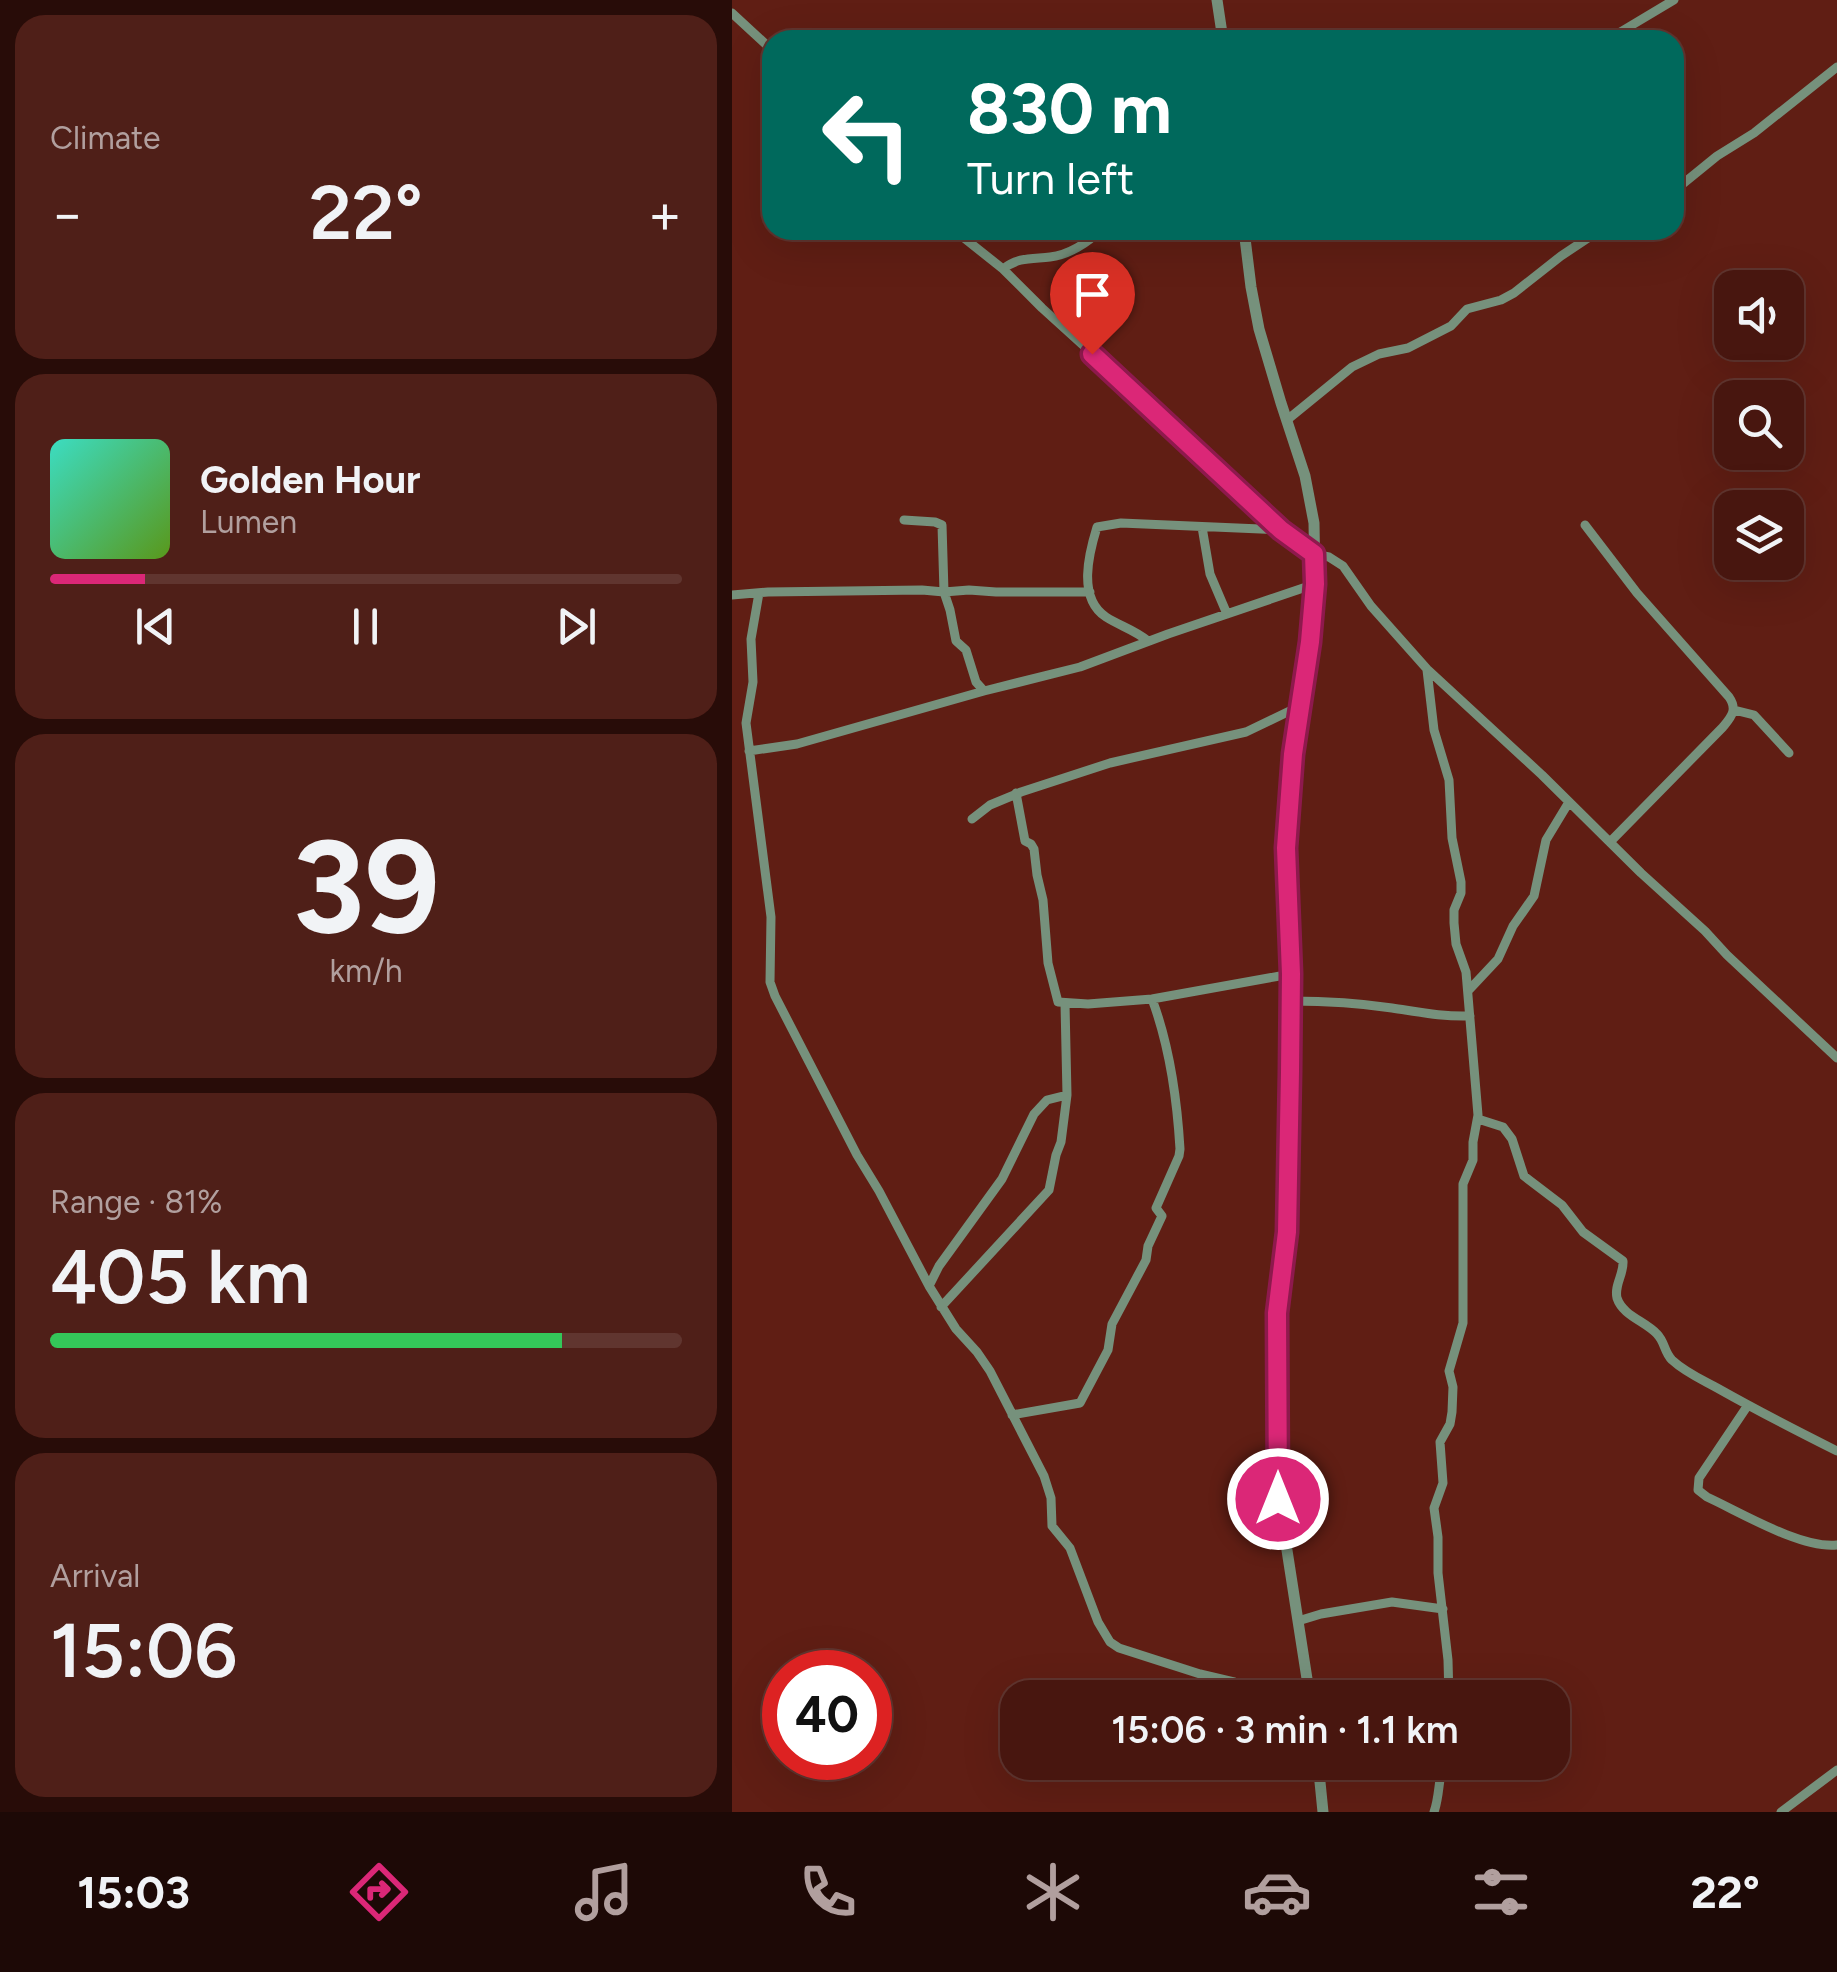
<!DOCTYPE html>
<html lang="en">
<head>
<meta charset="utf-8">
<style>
	body { margin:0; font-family:Figtree,sans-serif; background:#4f1f18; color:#f1f3f6; height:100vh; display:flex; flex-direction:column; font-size:38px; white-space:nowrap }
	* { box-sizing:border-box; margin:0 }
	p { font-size:32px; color:#b19f9e }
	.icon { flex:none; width:55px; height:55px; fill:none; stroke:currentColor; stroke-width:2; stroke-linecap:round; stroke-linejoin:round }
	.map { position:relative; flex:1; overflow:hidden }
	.sheet { display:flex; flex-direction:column; gap:15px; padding:15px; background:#280c08; width:732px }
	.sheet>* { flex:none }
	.banner { position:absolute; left:30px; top:30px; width:922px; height:210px; border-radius:30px; box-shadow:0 10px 40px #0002,0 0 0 2px #60352f; background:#00695c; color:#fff; overflow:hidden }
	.buttons { position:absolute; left:982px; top:270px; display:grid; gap:20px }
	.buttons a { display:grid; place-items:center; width:90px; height:90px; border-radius:20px; background:#48160f; box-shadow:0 10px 40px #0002,0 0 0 2px #60352f; font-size:50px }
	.speed { position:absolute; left:30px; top:1650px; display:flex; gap:20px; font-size:50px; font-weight:700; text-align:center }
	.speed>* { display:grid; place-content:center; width:130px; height:130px; border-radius:50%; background:#48160f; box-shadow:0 10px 40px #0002,0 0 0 2px #60352f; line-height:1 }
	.speed .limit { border:15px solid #d22; background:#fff; color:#111 }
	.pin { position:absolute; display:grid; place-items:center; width:85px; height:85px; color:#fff; margin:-102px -42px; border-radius:50% 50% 50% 0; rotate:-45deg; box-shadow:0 0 10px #0007 }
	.pin .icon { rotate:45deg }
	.me { position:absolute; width:110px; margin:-55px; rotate:0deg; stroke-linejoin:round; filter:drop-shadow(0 0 8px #0008) }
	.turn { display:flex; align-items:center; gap:35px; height:210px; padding:0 40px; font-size:45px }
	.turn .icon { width:130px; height:130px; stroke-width:2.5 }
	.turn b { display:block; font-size:70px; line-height:85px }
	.big { font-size:75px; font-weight:600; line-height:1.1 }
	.sheet .widget { flex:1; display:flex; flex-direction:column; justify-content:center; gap:15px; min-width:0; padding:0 35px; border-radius:30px; background:#4f1f18 }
	.sheet .dial { align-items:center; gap:0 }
	.dial b { font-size:130px; line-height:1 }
	.song { display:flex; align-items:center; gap:30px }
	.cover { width:120px; height:120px; border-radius:15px; background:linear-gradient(135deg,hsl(170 70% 55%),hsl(90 70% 35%)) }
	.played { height:10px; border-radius:5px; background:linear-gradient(90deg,#db2777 15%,#60352f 15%) }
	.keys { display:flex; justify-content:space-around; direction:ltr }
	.heat { display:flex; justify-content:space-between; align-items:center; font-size:55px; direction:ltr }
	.charge { height:15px; border-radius:8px; background:linear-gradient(90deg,#34c759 81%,#60352f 0) }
	.trip { position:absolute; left:268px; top:1680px; width:570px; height:100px; border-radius:30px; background:#48160f; box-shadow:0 10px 40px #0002,0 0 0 2px #60352f; font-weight:600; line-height:100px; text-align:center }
	.menu { display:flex; height:160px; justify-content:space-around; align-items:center; background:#1d0906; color:#b19f9e }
	.menu .icon { width:70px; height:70px }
	.menu .on { color:#db2777 }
	.menu b { font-size:45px; color:#f1f3f6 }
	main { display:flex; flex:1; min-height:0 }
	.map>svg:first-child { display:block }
</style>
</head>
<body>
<main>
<section class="sheet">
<div class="widget"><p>Climate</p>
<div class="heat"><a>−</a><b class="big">22°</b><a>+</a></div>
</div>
<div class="widget">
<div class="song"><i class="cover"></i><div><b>Golden Hour</b><p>Lumen</p></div></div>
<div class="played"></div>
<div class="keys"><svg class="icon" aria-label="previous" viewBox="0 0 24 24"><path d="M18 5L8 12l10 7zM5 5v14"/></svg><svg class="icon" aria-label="pause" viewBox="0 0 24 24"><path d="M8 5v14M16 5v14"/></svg><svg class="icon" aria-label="next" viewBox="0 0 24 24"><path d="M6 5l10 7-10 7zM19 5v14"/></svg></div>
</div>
<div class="widget dial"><b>39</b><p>km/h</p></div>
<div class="widget"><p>Range · 81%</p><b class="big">405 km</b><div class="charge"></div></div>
<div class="widget"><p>Arrival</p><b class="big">15:06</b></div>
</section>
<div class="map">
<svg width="1105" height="1812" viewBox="0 0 1105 1812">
	<rect width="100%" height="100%" fill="#601e14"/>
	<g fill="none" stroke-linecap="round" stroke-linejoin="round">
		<path stroke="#76917c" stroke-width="9" d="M0 13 40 50
			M875 40 942 0
			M942 191 985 156 1022 133 1105 67
			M222 230 271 269 310 308 418 406 549 530 582 554 597 557 611 566 639 606 695 669 810 775 909 873 973 931 995 955 1105 1058
			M271 269C286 257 300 259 318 257 336 255 356 243 368 230
			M555 420 620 367 647 354 676 348 719 326 735 309 769 300 782 293 829 256 868 230
			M172 520 203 522 210 525 212 592 237 590 264 592H358
			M853 525 905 593 997 697C1006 710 999 717 991 727L878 842
			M470 527 478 574 495 614
			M27 593 19 639 21 682 14 723 39 917 38 982 43 996 125 1155 147 1191 197 1286 224 1329 245 1352 258 1371 312 1476 319 1498 320 1526 338 1548 366 1622 378 1642 387 1648 468 1674 502 1682 523 1698
			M0 595 36 592 190 590 212 592 218 610 224 641 234 650 244 682 252 691
			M416 641C403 630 388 626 374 617 345 598 357 553 365 527L389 523 549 530
			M695 670 702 730 717 780 720 838 729 882V893L722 910V923L724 944 734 972 746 1115 741 1142V1160L731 1184V1323L717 1371 721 1387 720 1412 718 1424 708 1442 711 1483 702 1508 706 1537V1573L716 1660 717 1698
			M1002 710 1022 715 1057 753
			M17 751 65 744 252 691 348 667 436 634 583 584
			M284 793 293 841 299 844 302 849 305 875 311 900 316 963 326 1002 356 1004 420 999 559 974
			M240 819 258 805 289 792 378 763 514 732 570 705
			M736 991 766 959 781 926 802 896 814 840 837 802
			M559 1001C592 1001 627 1003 660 1008 687 1012 711 1017 738 1016
			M746 1119 771 1127 780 1139 792 1176 830 1205 851 1232 891 1261C892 1274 882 1285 885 1298 891 1316 913 1321 925 1334 933 1342 932 1352 940 1360 954 1373 971 1380 987 1389 1026 1411 1065 1431 1105 1451
			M197 1286 207 1266 270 1179 302 1114 315 1100 335 1095
			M209 1307 317 1190 324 1155 329 1142 335 1095 333 1004
			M1016 1405 967 1478 966 1490 975 1497C1008 1512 1069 1549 1105 1545
			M280 1415 348 1403 376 1350 380 1324 414 1260 416 1246 430 1216 424 1208 447 1156 448 1149C445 1098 438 1047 420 999
			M566 1621 589 1614 660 1602 711 1609
			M702 1812C708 1795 706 1779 712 1762
			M1049 1812 1105 1770"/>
		<path stroke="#76917c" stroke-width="11" d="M485 0 491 40
			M512 230 519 287 527 329 549 403 573 476 582 523 583 584 580 621 561 754 555 848 559 974 557 1182 555 1232 546 1291 545 1323 547 1499 578 1698
			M586 1762 591 1812"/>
	</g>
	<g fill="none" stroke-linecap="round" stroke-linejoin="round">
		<defs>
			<path id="route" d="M360 354 549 530 582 554 583 584 578 642 561 754 554 848 559 974 558 1072 555 1232 545 1313 546 1499"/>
		</defs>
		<use href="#route" stroke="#8e194d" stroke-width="25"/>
		<use href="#route" stroke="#db2777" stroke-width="18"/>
	</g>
</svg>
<div class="buttons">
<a><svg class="icon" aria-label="sound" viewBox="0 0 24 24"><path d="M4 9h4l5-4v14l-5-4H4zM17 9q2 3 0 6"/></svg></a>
<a><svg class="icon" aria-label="search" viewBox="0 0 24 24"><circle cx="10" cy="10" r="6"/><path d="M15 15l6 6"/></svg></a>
<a><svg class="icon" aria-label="layers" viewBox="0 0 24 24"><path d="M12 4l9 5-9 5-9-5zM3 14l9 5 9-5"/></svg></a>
</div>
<div class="speed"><div class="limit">40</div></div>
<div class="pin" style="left:360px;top:354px;background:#d93025"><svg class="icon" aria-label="arrive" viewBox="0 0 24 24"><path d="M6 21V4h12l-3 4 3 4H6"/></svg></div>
<svg class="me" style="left:546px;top:1499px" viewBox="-20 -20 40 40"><circle r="17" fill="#db2777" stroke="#fff" stroke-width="3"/><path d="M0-11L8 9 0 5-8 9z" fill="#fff"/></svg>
<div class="trip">15:06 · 3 min · 1.1 km</div>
<div class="banner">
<div class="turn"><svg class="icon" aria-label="left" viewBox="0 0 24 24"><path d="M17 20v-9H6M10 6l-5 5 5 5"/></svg><div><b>830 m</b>Turn left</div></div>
</div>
</div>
</main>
<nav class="menu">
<b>15:03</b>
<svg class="icon on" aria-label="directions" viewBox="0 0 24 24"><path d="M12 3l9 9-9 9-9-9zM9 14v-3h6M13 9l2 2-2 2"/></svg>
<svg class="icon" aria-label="music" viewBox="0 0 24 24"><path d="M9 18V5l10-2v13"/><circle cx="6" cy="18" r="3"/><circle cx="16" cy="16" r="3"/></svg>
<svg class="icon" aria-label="phone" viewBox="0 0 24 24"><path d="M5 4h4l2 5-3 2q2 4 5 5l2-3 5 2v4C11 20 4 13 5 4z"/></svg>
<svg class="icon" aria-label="climate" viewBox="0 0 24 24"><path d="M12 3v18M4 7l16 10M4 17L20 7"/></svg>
<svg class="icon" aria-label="car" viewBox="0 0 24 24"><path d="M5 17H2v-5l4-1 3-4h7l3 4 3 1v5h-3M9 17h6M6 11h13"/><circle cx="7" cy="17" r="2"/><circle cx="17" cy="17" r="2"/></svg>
<svg class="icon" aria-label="filters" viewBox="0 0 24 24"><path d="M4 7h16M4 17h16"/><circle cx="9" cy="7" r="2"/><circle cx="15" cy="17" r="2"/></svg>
<b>22°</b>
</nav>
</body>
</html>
